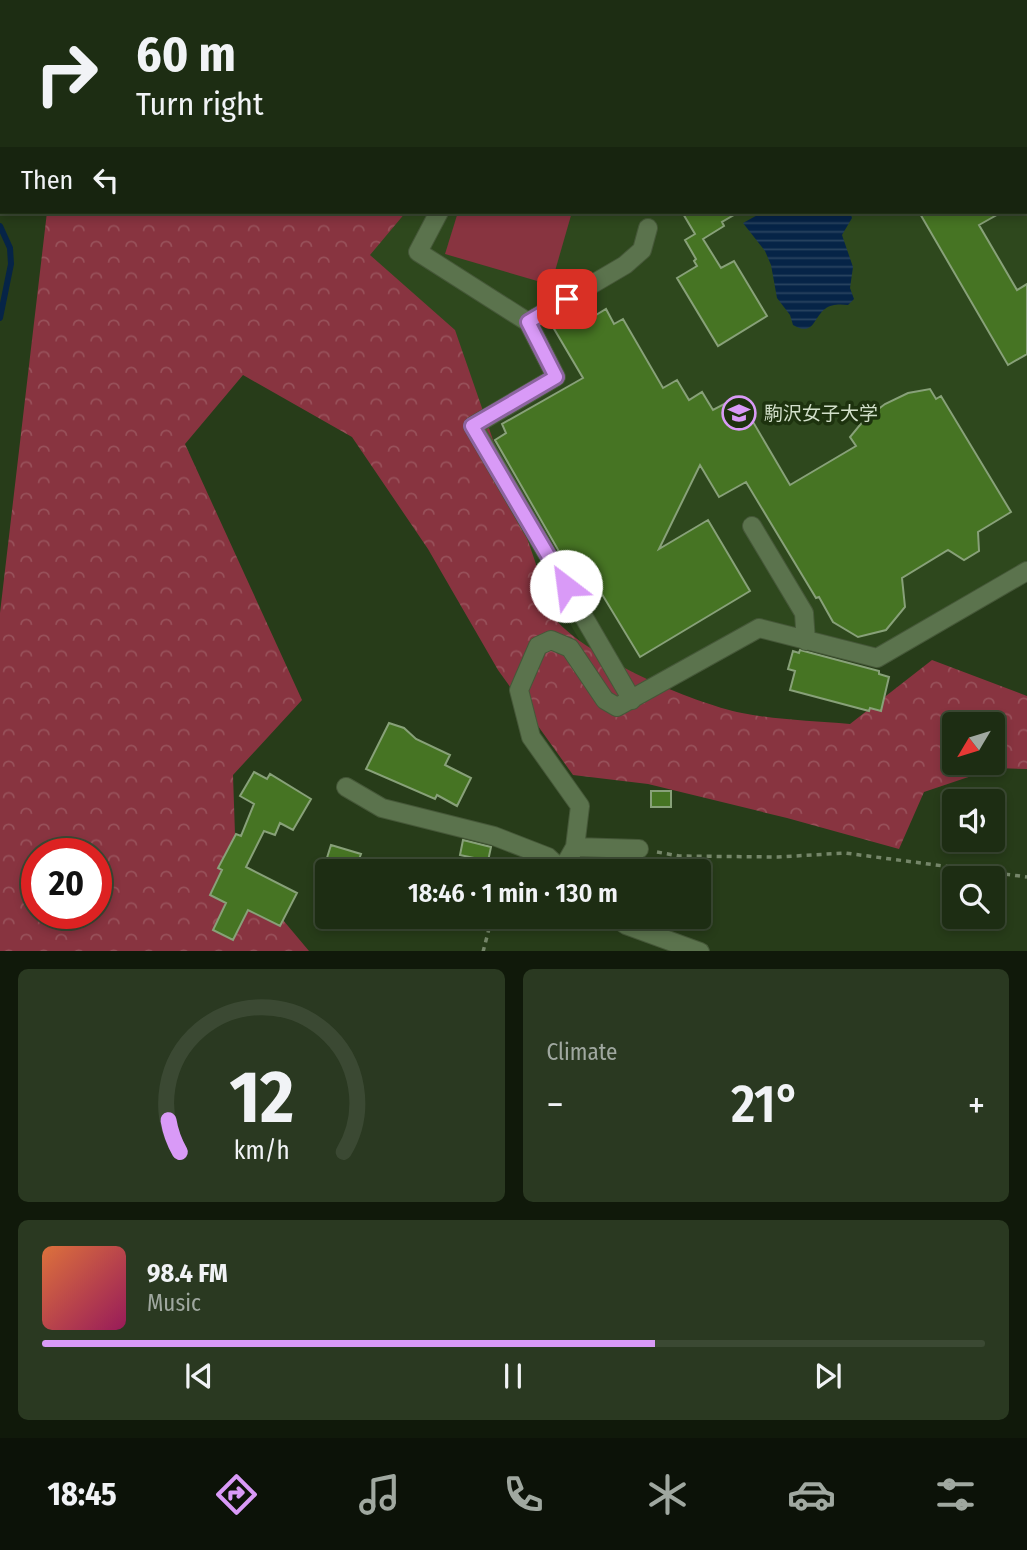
<!DOCTYPE html>
<html lang="en">
<head>
<meta charset="utf-8">
<style>
	body { margin:0; font-family:"Fira Sans Condensed","Noto Sans JP",sans-serif; background:#2a3921; color:#f1f3f6; height:100vh; display:flex; flex-direction:column; font-size:26px; white-space:nowrap }
	* { box-sizing:border-box; margin:0 }
	p { font-size:23px; color:#a0a8a0 }
	.icon { flex:none; width:38px; height:38px; fill:none; stroke:currentColor; stroke-width:2; stroke-linecap:round; stroke-linejoin:round }
	.map { position:relative; height:951px; overflow:hidden }
	.side { display:flex; flex-direction:column; gap:18px; padding:18px; background:#10190a; flex:1 }
	.side>* { flex:none }
	.guide { position:absolute; left:0px; top:0px; width:1027px; height:214px; box-shadow:0 4px 10px #0003,0 0 0 2px #3b4933; background:#1d2d13; color:#f1f3f6; overflow:hidden }
	.needle { width:46px; rotate:232deg }
	.tools { position:absolute; left:942px; top:712px; display:grid; gap:14px }
	.tools a { display:grid; place-items:center; width:63px; height:63px; border-radius:7px; background:#1d2d13; box-shadow:0 4px 10px #0003,0 0 0 2px #3b4933; font-size:35px }
	.speed { position:absolute; left:21px; top:838px; display:flex; gap:14px; font-size:35px; font-weight:700; text-align:center }
	.speed>* { display:grid; place-content:center; width:91px; height:91px; border-radius:50%; background:#1d2d13; box-shadow:0 4px 10px #0003,0 0 0 2px #3b4933; line-height:1 }
	.speed .limit { border:10px solid #d22; background:#fff; color:#111 }
	.pin { position:absolute; display:grid; place-items:center; width:60px; height:60px; color:#fff; margin:-30px; border-radius:14px; box-shadow:0 4px 10px #0006 }
	.me { position:absolute; width:77px; margin:-38px; rotate:330deg; stroke-linejoin:round; filter:drop-shadow(0 0 5px #0008) }
	.turn { display:flex; align-items:center; gap:24px; height:147px; padding:0 21px; font-size:32px }
	.turn .icon { width:91px; height:91px; stroke-width:2.5 }
	.turn b { display:block; font-size:49px; line-height:60px }
	.then { display:flex; align-items:center; height:66px; padding:0 21px; background:#0003; gap:14px; font-size:26px }
	.big { font-size:52px; font-weight:600; line-height:1.1 }
	.side .widget { flex:1; display:flex; flex-direction:column; justify-content:center; gap:10px; min-width:0; padding:0 24px; border-radius:10px; background:#2a3921 }
	.side .dial { align-items:center; gap:0 }
	.dial svg { height:182px; overflow:visible; fill:none; stroke:#3b4933; stroke-width:7; stroke-linecap:round; text-anchor:middle }
	.dial text { fill:#f1f3f6; stroke:none }
	.song { display:flex; align-items:center; gap:21px }
	.cover { width:84px; height:84px; border-radius:10px; background:linear-gradient(135deg,hsl(20 70% 55%),hsl(330 70% 35%)) }
	.played { height:7px; border-radius:4px; background:linear-gradient(90deg,#d99af7 65%,#3b4933 65%) }
	.keys { display:flex; justify-content:space-around; direction:ltr }
	.heat { display:flex; justify-content:space-between; align-items:center; font-size:38px; direction:ltr }
	.side .tiles { flex:1; display:grid; gap:18px; grid-template-columns:1fr 1fr }
	.widget:last-child { grid-column:span 2 }
	.trip { position:absolute; left:315px; top:859px; width:396px; height:70px; border-radius:7px; background:#1d2d13; box-shadow:0 4px 10px #0003,0 0 0 2px #3b4933; font-weight:600; line-height:70px; text-align:center }
	.tab-bar { display:flex; height:112px; justify-content:space-around; align-items:center; background:#0c1208; color:#a0a8a0 }
	.tab-bar .icon { width:49px; height:49px }
	.tab-bar .active { color:#d99af7 }
	.tab-bar b { font-size:32px; color:#f1f3f6 }
	.map>svg:first-child { display:block }
</style>
</head>
<body>
<div class="map">
<svg width="1027" height="952" viewBox="0 0 1027 952">
	<defs>
		<pattern id="forest-crowns" width="20" height="18" patternUnits="userSpaceOnUse" patternTransform="scale(1.75)"><rect width="20" height="18" fill="#883440"/><path d="M2 6a3 3 0 1 1 6 0M12 15a3 3 0 1 1 6 0" fill="none" stroke="#98515a"/></pattern>
		<pattern id="water-rules" width="6" height="5" patternUnits="userSpaceOnUse" patternTransform="scale(1.75)"><rect width="6" height="5" fill="#062447"/><path d="M0 2.5h6" fill="none" stroke="#294360"/></pattern>
	</defs>
	<rect width="100%" height="100%" fill="#273c19"/>
	<path fill="#2e481d" d="M422 0H1025L1027 3V563L878 648 758 618 622 699 610 694 365 263 391 212H1026V2Z"/>
	<path fill="url(#forest-crowns)" fill-rule="evenodd" d="M3 0H445V2H4Z
		M47 212H406L370 255 455 330 555 619C587 657 692 703 742 713 777 720 814 721 850 724L932 660 1027 696V769L995 768 924 792 899 849 787 818 648 784 573 775 498 670 428 549 352 437 243 375 185 444 302 700 233 775 236 864 309 951 0 952V613ZM954 724H992V763H954ZM37 854H96V914H37Z"/>
	<path fill="#883440" d="M458 212H572L551 285 445 254Z"/>
	<path fill="url(#water-rules)" d="M763 212H850L852 218 842 235 853 267 850 288 854 299 848 305C840 304 831 304 825 309 813 318 814 337 793 325L790 315 777 298 771 265 765 251 743 223Z"/>
	<g fill="none" stroke-linecap="round" stroke-linejoin="round">
		<path stroke="#062447" stroke-width="6" d="M0 226 10 248 11 264 0 318"/>
	</g>
	<path fill="#467423" stroke="#88a179" stroke-width="2" d="M682 212H739L722 222 724 226 703 239 721 268 734 261 767 316 718 346 677 278 697 266 694 261 696 259 685 240 695 234Z
		M919 212H1002L979 225 1017 290 1027 284V354L1008 365Z
		M585 309 591 318 606 309 614 324 623 319 663 388 677 380 689 400 702 392 713 410 726 403 737 422 749 415 790 485 856 446 850 437 864 420 885 404 908 393 930 389 936 399 941 396 1011 512 978 532 979 551 964 560 948 550 902 578 905 607 886 630 858 637 833 622 819 597 816 598 746 482 719 497 700 465 659 549 708 520 750 591 640 657 594 581 580 588 495 440 506 433 502 424 583 378 553 327Z
		M800 650 879 671V674L889 677 881 711 870 708 869 711 790 690 795 671 788 669 793 651 799 653Z
		M389 723 404 728 416 739 450 755 445 765 471 778 457 806 437 795 435 799 366 769Z
		M254 772 267 779 270 774 311 799 293 830 280 823 275 835 264 831 246 867 297 893 280 926 248 910 233 940 213 930 226 903 210 895 222 870 218 868 236 834 241 836 254 804 240 796Z
		M651 791H671V807H651Z
		M463 840 491 847 488 861 460 855Z
		M331 845 361 854 355 870 326 861Z"/>
	<g fill="none" stroke-linecap="round" stroke-linejoin="round">
		<defs>
			<path id="minor" d="M457 0V2
				M993 2 994 0
				M1026 141H1027
				M439 212 418 252 528 322 556 377 473 426 632 700
				M528 322 625 265 642 250 648 228
				M752 526 804 613 806 641
				M346 787 382 808 494 836 548 857 564 872
				M575 847 639 849
				M562 870 575 847 580 806 531 737 519 690 538 646 551 640 570 648 605 700 617 707 759 628 877 658 1027 571
				M615 917 626 925 700 952"/>
		</defs>
		<use href="#minor" stroke="#465839" stroke-width="20"/>
		<path stroke="#758669" stroke-width="3.5" stroke-dasharray="5 5" stroke-linecap="butt" d="M657 852 679 856 778 857 845 853 1027 877
			M503 872 506 858
			M483 952 492 917"/>
		<use href="#minor" stroke="#5b734d" stroke-width="18"/>
	</g>
	<g fill="none" stroke-linecap="round" stroke-linejoin="round">
		<defs>
			<path id="route" d="M566 586 472 426 556 377 528 322 567 299"/>
		</defs>
		<use href="#route" stroke="#8d64a1" stroke-width="18"/>
		<use href="#route" stroke="#d99af7" stroke-width="12"/>
	</g>
	<defs>
		<symbol id="university-ring" viewBox="-11 -11 22 22"><circle r="9.5" fill="#1d320e" stroke="#d99af7" stroke-width="1.5"/><path d="M0-5L7-2L0 1L-7-2ZM-4 1L0 2.5L4 1V4Q0 6-4 4Z" fill="#d99af7"/></symbol>
	</defs>
	<g fill-rule="evenodd">
		<use href="#university-ring" x="720" y="394" width="38" height="38"/>
	</g>
	<g text-anchor="middle" stroke-width="7" stroke-linejoin="round" paint-order="stroke">
		<g font-size="19" fill="#d2dfca" stroke="#1d320e" text-anchor="start">
			<text x="764" y="420">駒沢女子大学</text>
		</g>
	</g>
</svg>
<div class="tools">
<a><svg class="needle" viewBox="-14 -14 28 28"><path d="M0-13l5 13h-10z" fill="#e53935"/><path d="M0 13l5-13h-10z" fill="#a0a8a0"/></svg></a>
<a><svg class="icon" aria-label="sound" viewBox="0 0 24 24"><path d="M4 9h4l5-4v14l-5-4H4zM17 9q2 3 0 6"/></svg></a>
<a><svg class="icon" aria-label="search" viewBox="0 0 24 24"><circle cx="10" cy="10" r="6"/><path d="M15 15l6 6"/></svg></a>
</div>
<div class="speed"><div class="limit">20</div></div>
<div class="pin" style="left:567px;top:299px;background:#d93025"><svg class="icon" aria-label="arrive" viewBox="0 0 24 24"><path d="M6 21V4h12l-3 4 3 4H6"/></svg></div>
<svg class="me" style="left:566px;top:586px" viewBox="-20 -20 40 40"><circle r="19" fill="#fff"/><path d="M0-13L10 11 0 6-10 11z" fill="#d99af7"/></svg>
<div class="trip">18:46 · 1 min · 130 m</div>
<div class="guide">
<div class="turn"><svg class="icon" aria-label="right" viewBox="0 0 24 24"><path d="M7 20v-9h11M14 6l5 5-5 5"/></svg><div><b>60 m</b>Turn right</div></div>
<div class="then">Then<svg class="icon" aria-label="left" viewBox="0 0 24 24"><path d="M17 20v-9H6M10 6l-5 5 5 5"/></svg></div>
</div>
</div>
<section class="side">
<div class="tiles">
<div class="widget dial"><svg viewBox="0 0 100 80">
<path d="M14 69A42 42 0 1 1 86 69"/>
<path d="M14 69A42 42 0 0 1 9 55" stroke="#d99af7"/>
<text x="50" y="56" font-size="32" font-weight="700">12</text>
<text x="50" y="72" font-size="11">km/h</text>
</svg></div>
<div class="widget"><p>Climate</p>
<div class="heat"><a>−</a><b class="big">21°</b><a>+</a></div>
</div>
<div class="widget">
<div class="song"><i class="cover"></i><div><b>98.4 FM</b><p>Music</p></div></div>
<div class="played"></div>
<div class="keys"><svg class="icon" aria-label="previous" viewBox="0 0 24 24"><path d="M18 5L8 12l10 7zM5 5v14"/></svg><svg class="icon" aria-label="pause" viewBox="0 0 24 24"><path d="M8 5v14M16 5v14"/></svg><svg class="icon" aria-label="next" viewBox="0 0 24 24"><path d="M6 5l10 7-10 7zM19 5v14"/></svg></div>
</div>
</div>
</section>
<nav class="tab-bar">
<b>18:45</b>
<svg class="icon active" aria-label="directions" viewBox="0 0 24 24"><path d="M12 3l9 9-9 9-9-9zM9 14v-3h6M13 9l2 2-2 2"/></svg>
<svg class="icon" aria-label="music" viewBox="0 0 24 24"><path d="M9 18V5l10-2v13"/><circle cx="6" cy="18" r="3"/><circle cx="16" cy="16" r="3"/></svg>
<svg class="icon" aria-label="phone" viewBox="0 0 24 24"><path d="M5 4h4l2 5-3 2q2 4 5 5l2-3 5 2v4C11 20 4 13 5 4z"/></svg>
<svg class="icon" aria-label="climate" viewBox="0 0 24 24"><path d="M12 3v18M4 7l16 10M4 17L20 7"/></svg>
<svg class="icon" aria-label="car" viewBox="0 0 24 24"><path d="M5 17H2v-5l4-1 3-4h7l3 4 3 1v5h-3M9 17h6M6 11h13"/><circle cx="7" cy="17" r="2"/><circle cx="17" cy="17" r="2"/></svg>
<svg class="icon" aria-label="filters" viewBox="0 0 24 24"><path d="M4 7h16M4 17h16"/><circle cx="9" cy="7" r="2"/><circle cx="15" cy="17" r="2"/></svg>
</nav>
</body>
</html>
